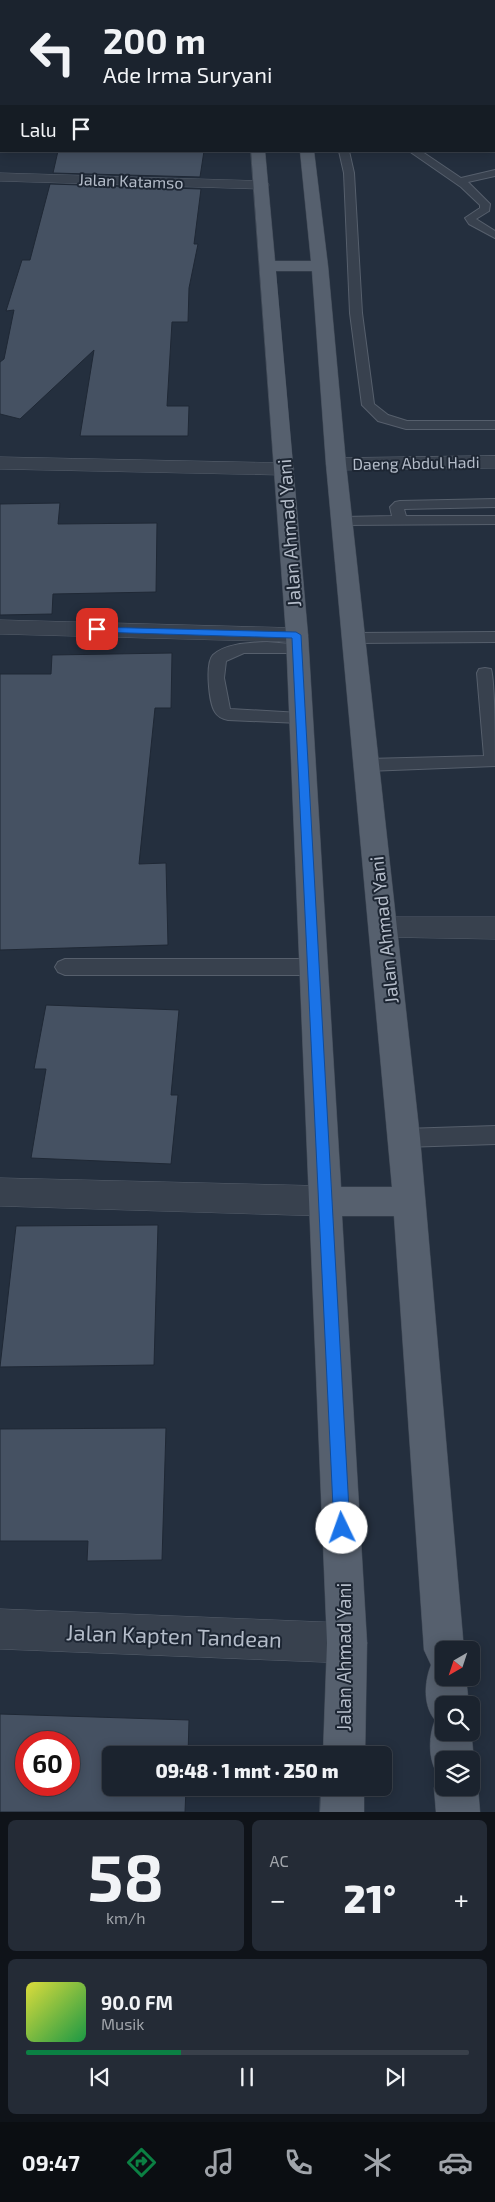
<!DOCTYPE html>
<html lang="id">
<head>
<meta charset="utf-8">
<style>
	body { margin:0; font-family:"Exo 2",sans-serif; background:#242b36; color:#f1f3f6; height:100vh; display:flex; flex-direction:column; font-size:19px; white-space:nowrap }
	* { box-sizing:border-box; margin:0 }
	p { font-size:16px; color:#a0a4aa }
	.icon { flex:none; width:28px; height:28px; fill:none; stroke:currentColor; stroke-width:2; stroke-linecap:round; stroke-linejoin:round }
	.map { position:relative; height:1812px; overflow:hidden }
	.drawer { display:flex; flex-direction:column; gap:8px; padding:8px; background:#0f1319; flex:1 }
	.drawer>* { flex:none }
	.guide { position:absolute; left:0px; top:0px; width:495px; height:152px; box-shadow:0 2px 12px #0003,0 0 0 1px #39404a; background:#1b232e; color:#f1f3f6; overflow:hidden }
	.needle { width:32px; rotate:219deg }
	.fabs { position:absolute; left:435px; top:1641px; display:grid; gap:10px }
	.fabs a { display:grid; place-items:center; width:45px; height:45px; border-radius:8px; background:#1b232e; box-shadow:0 2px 12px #0003,0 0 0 1px #39404a; font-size:25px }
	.speed { position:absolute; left:15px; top:1731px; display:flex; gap:10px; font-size:25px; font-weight:700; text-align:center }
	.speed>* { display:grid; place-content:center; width:65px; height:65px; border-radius:50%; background:#1b232e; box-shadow:0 2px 12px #0003,0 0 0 1px #39404a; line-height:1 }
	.speed .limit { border:8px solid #d22; background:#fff; color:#111 }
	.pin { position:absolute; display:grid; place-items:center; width:42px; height:42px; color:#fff; margin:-21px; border-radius:10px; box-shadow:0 2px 8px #0006 }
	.me { position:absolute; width:55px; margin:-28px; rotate:357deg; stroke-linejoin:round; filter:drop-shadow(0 0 4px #0008) }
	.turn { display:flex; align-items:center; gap:18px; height:105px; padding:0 20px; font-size:22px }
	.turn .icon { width:65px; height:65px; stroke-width:2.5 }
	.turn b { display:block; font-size:35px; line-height:42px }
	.then { display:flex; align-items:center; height:48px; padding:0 20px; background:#0003; gap:10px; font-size:19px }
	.big { font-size:38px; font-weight:800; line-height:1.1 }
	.drawer .widget { flex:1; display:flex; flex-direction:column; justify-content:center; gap:8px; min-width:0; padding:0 18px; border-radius:8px; background:#242b36 }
	.drawer .dial { align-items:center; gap:0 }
	.dial b { font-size:65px; line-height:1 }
	.song { display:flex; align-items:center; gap:15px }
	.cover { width:60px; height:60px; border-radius:8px; background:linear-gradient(135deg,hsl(60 70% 55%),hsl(140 70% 35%)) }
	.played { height:5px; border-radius:2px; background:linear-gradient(90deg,#0b8043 35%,#39404a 35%) }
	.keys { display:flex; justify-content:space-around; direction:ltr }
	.heat { display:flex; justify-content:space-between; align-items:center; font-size:28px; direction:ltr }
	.drawer .tiles { flex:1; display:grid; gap:8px; grid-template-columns:1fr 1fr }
	.widget:last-child { grid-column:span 2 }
	.trip { position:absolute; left:102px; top:1746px; width:290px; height:50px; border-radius:8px; background:#1b232e; box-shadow:0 2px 12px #0003,0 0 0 1px #39404a; font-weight:800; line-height:50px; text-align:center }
	.dock { display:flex; height:80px; justify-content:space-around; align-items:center; background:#0b0e12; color:#a0a4aa }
	.dock .icon { width:35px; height:35px }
	.dock .selected { color:#0b8043 }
	.dock b { font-size:22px; color:#f1f3f6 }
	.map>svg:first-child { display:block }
</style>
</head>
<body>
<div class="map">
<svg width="495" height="1812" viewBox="0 0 495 1812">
	<rect width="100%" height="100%" fill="#242f3e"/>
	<path fill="#263c3f" d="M298 0H495V5L494 1Z"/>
	<path fill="#455162" stroke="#1f2835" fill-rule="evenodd" d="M58 151H204L200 177 53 173Z
		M50 184 201 189 194 244H198L189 288 188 322H172L167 406H189L188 436H80L94 350 20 419 0 414V362L4 359 14 310 6 311 22 260H30Z
		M60 503 58 524 157 523 156 592 53 594 52 614 0 615V504Z
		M172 653 171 708H155L139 864 166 863 168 945 0 950V674H51L52 655Z
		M46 1005 179 1010 171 1095H178L171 1164 31 1158 46 1069H34Z
		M158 1225 154 1365 0 1367 16 1226Z
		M166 1428 162 1560 87 1561 88 1541H0V1429Z
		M0 1714 189 1720 188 1755H111V1788H186L185 1812H0ZM26 1742H69V1785H26Z"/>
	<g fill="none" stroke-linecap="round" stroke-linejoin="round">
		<defs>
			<path id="service" d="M494 90H495V96H494Z
				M339 151H349L354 173 362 313 374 404 388 415 407 421H495V429H406L378 421 362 405 350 313 344 173Z
				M409 151H421L461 178 495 170V176L468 182 490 204 489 211 476 219 495 231V238L469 224 465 218 480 208V205L461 187Z
				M495 499V507L404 509 406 516H495V524L343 525 336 521 343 517 392 516 390 507 395 502 400 501Z
				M495 632V642L355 643 350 641 347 638 350 635 355 633Z
				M267 642 303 645 305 648 303 651 297 653H244L226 661 224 678 230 709 300 713 306 714 308 718 306 722 300 723 228 720C223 719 218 717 215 712 209 703 205 663 213 655 226 643 250 643 267 642Z
				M485 668 491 669C495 683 495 747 495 766L367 771 361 769 358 765 361 761 367 759 484 756 477 673 479 669Z
				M65 959H313L320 962 323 967 320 972 313 975H65L58 972 55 967 58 962Z
				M495 1126V1144L404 1147 396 1145 393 1138 396 1131 404 1129Z"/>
			<path id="minor" d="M0 78H1V86H0Z
				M0 173 262 181 267 182 269 185 267 188 262 189 0 181Z
				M495 456V468L336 470 329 468 326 464 329 460 336 458Z
				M0 457 284 463 291 465 294 469 291 473 284 475 0 469Z
				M0 620 297 628 305 630 308 635 305 640 297 642 0 634Z
				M384 917H495V939L384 937 374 934 370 927 374 920Z
				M0 1178 325 1186 337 1191 341 1201 337 1211 325 1216 0 1206Z
				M0 1609 347 1623 361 1629 367 1643 361 1657 347 1663 0 1649Z"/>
			<path id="tertiary" d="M494 13H495V19H494Z"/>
			<path id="primary" d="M240 0H252V1H241Z
				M280 0H292V1H281Z
				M251 151H265L275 261H311L300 151H314L328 266 346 464 420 1138 464 1650H444V1678H466L469 1705H444V1732H471V1730L474 1760 471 1768V1760H444V1788H471V1773L478 1788 480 1812H436L434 1788 439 1776C428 1762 428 1737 435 1720 423 1706 424 1682 431 1665L424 1650 394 1216H342L367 1643 365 1755H323L327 1643 286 635ZM276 271H312L326 464 392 1187H341L308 635Z
				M321 1788H364V1812H320Z"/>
		</defs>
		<use href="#service" stroke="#565f6c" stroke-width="2"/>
		<use href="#minor" stroke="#565f6c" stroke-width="1"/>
		<use href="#tertiary" stroke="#565f6c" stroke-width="1"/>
		<use href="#primary" stroke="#414a57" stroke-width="1"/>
		<use href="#service" fill="#38414e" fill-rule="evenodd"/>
		<use href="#minor" fill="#38414e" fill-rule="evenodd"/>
		<use href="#tertiary" fill="#38414e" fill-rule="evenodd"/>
		<use href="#primary" fill="#56606e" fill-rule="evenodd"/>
	</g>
	<path fill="#1a73e8" stroke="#114b97" d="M94 627 296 632 301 635 350 1528 347 1534 342 1536 336 1534 334 1528 292 638 97 632 93 629Z"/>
	<g text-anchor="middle" stroke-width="4" stroke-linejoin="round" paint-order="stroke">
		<g font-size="16" fill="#b4bcc9" stroke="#1d2633">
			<text transform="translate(131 181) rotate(2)" y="6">Jalan Katamso</text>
			<text transform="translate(416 463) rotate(-1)" y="6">Daeng Abdul Hadi</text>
		</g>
		<g font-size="19" fill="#b4bcc9" stroke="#1d2633">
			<text transform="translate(289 533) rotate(-94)" y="7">Jalan Ahmad Yani</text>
			<text transform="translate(384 930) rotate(-96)" y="7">Jalan Ahmad Yani</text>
			<text transform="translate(344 1657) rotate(-90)" y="7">Jalan Ahmad Yani</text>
		</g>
		<g font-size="22" fill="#b4bcc9" stroke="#1d2633">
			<text transform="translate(174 1636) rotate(2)" y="8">Jalan Kapten Tandean</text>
		</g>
	</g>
</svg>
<div class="fabs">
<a><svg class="needle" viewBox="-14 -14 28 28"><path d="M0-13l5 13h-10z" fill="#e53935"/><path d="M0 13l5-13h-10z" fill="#a0a4aa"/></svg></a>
<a><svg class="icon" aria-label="search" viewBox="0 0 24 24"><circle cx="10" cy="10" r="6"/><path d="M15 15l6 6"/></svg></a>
<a><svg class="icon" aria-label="layers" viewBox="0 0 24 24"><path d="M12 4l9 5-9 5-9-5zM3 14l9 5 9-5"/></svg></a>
</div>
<div class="speed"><div class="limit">60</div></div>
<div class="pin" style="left:97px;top:629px;background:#d93025"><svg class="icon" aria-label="arrive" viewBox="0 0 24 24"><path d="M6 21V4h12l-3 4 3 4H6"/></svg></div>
<svg class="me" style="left:342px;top:1528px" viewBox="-20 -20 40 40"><circle r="19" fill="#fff"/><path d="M0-13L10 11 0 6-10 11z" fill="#1a73e8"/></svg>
<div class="trip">09:48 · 1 mnt · 250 m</div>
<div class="guide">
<div class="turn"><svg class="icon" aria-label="left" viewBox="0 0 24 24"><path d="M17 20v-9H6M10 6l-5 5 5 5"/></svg><div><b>200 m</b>Ade Irma Suryani</div></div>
<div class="then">Lalu<svg class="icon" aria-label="arrive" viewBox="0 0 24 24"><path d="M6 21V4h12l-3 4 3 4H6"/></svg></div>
</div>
</div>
<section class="drawer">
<div class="tiles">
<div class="widget dial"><b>58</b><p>km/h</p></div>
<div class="widget"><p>AC</p>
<div class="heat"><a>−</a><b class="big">21°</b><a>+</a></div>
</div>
<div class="widget">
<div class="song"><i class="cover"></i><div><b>90.0 FM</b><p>Musik</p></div></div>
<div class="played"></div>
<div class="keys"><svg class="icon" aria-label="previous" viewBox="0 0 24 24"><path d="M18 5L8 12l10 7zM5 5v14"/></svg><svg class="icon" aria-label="pause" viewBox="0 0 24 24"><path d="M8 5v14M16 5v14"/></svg><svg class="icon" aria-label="next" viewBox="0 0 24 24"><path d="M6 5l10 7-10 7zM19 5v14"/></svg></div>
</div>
</div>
</section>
<nav class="dock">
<b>09:47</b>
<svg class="icon selected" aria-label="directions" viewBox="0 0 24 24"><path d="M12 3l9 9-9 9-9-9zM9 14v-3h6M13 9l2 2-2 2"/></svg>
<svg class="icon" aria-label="music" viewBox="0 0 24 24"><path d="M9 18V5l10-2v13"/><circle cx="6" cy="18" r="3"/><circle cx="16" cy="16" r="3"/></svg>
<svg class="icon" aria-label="phone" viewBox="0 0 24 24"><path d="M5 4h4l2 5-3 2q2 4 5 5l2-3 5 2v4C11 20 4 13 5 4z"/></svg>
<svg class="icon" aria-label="climate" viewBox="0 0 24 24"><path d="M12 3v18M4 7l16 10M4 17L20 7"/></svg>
<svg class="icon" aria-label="car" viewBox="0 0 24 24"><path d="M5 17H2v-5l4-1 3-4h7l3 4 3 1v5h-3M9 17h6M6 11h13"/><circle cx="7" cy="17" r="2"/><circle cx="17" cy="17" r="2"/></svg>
</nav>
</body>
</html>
